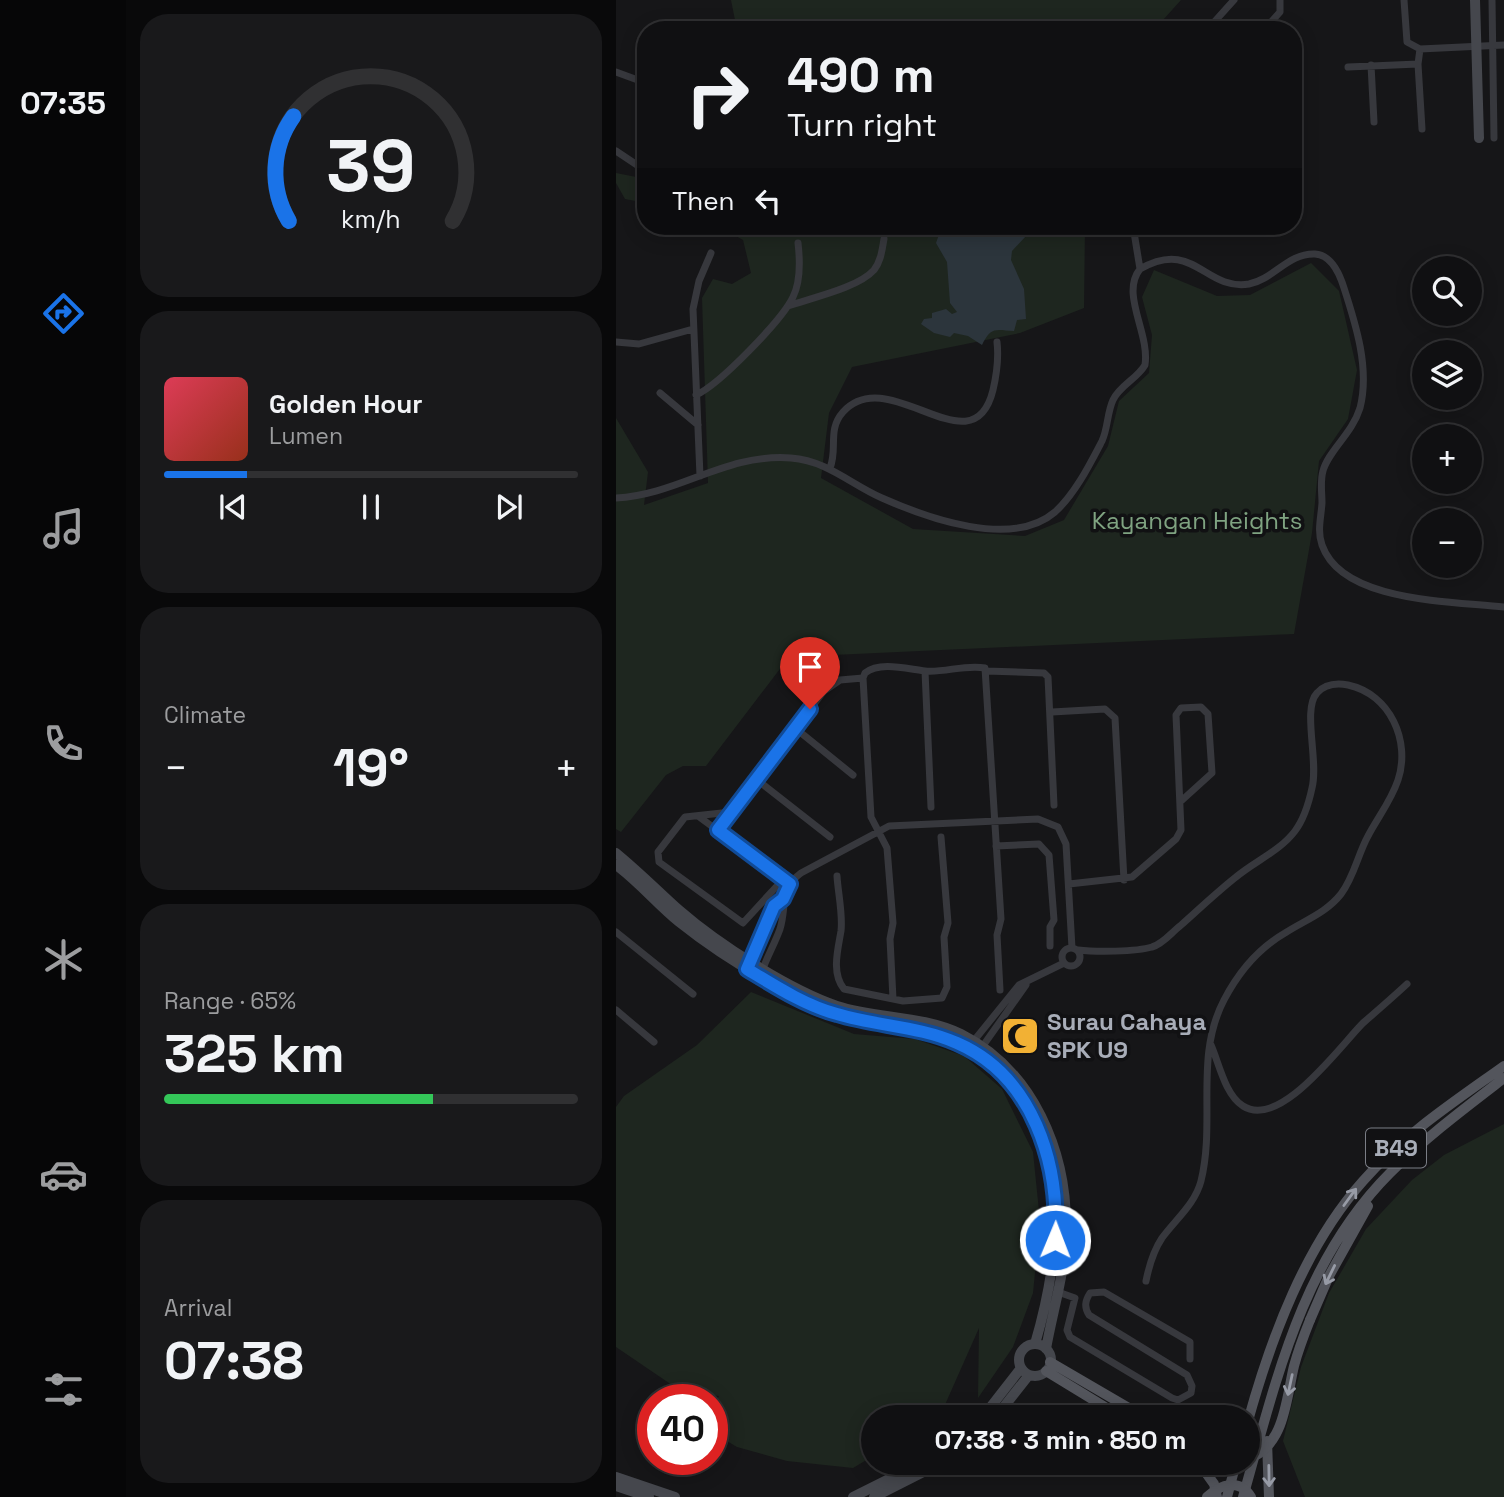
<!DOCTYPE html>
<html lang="en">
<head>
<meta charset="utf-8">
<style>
	body { margin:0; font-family:"Space Grotesk",sans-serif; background:#19191b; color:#f1f3f6; height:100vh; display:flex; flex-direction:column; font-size:26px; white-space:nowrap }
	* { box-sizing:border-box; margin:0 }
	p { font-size:23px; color:#9c9d9f }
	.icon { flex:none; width:38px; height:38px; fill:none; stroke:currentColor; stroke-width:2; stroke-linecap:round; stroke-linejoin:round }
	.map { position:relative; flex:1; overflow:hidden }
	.drawer { display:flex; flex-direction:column; gap:14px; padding:14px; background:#09090a; width:490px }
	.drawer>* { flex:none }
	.hud { position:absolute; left:21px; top:21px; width:665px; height:214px; border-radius:28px; box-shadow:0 4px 18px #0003,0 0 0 2px #303032; background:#101012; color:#f1f3f6; overflow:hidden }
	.buttons { position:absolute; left:796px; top:256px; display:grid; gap:14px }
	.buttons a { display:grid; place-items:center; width:70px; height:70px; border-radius:50%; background:#101012; box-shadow:0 4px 18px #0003,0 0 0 2px #303032; font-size:35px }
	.speed { position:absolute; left:21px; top:1384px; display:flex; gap:14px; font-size:35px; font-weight:700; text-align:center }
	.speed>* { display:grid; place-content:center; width:91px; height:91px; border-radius:50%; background:#101012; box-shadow:0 4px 18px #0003,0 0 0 2px #303032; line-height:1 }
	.speed .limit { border:10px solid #d22; background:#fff; color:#111 }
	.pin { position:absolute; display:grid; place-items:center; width:60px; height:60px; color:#fff; margin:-72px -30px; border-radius:50% 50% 50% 0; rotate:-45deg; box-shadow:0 0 7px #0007 }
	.pin .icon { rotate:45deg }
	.me { position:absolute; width:77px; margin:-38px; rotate:1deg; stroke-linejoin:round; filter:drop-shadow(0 0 5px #0008) }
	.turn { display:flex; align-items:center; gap:24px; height:147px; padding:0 35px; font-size:32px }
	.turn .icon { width:91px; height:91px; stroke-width:2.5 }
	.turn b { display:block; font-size:49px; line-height:60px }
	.then { display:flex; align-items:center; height:66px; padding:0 35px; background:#0003; gap:14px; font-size:26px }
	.big { font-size:52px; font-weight:700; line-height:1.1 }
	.drawer .tile { flex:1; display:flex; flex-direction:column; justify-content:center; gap:10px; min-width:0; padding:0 24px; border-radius:28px; background:#19191b }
	.drawer .dial { align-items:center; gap:0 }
	.dial svg { height:182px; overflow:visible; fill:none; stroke:#303032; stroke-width:7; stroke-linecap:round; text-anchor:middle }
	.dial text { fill:#f1f3f6; stroke:none }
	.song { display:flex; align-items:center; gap:21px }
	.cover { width:84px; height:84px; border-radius:10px; background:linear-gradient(135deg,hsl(350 70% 55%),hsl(10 70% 35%)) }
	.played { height:7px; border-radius:4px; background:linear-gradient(90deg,#1a73e8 20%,#303032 20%) }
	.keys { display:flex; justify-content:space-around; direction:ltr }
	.heat { display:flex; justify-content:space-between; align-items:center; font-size:38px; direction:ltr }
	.charge { height:10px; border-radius:5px; background:linear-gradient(90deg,#34c759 65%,#303032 0) }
	.trip { position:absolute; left:245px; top:1405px; width:399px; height:70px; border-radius:35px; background:#101012; box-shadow:0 4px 18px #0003,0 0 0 2px #303032; font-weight:700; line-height:70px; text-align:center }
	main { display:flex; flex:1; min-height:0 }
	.tab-bar { display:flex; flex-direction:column; width:126px; justify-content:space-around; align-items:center; background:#060607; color:#9c9d9f }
	.tab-bar .icon { width:49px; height:49px }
	.tab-bar .on { color:#1a73e8 }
	.tab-bar b { font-size:32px; color:#f1f3f6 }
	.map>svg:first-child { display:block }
</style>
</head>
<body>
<main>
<nav class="tab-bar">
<b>07:35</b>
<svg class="icon on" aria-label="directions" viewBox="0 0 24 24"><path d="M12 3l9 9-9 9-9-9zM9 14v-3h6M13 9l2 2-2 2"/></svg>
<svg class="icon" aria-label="music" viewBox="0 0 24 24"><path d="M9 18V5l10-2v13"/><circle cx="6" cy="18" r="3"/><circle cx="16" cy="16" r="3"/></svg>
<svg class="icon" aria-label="phone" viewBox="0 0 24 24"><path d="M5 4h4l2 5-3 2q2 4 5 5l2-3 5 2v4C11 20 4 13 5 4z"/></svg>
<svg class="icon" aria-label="climate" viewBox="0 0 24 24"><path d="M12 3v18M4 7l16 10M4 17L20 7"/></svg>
<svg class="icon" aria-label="car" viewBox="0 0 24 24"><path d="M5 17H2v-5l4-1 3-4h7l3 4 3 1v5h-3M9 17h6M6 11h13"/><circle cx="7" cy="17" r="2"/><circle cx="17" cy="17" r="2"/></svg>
<svg class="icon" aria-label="filters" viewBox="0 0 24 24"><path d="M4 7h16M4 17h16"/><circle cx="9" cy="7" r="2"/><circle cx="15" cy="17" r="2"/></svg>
</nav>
<section class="drawer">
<div class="tile dial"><svg viewBox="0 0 100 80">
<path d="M14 69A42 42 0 1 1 86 69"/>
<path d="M14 69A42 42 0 0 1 16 23" stroke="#1a73e8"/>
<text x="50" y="56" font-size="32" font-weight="700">39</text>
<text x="50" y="72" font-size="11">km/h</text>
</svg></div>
<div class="tile">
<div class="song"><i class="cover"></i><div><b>Golden Hour</b><p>Lumen</p></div></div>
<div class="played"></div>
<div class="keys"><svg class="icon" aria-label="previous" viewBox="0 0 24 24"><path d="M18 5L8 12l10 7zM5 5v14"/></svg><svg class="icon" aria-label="pause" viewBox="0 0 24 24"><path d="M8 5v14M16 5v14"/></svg><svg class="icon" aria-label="next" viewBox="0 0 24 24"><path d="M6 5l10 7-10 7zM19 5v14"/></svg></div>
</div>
<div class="tile"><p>Climate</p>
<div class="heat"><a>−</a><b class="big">19°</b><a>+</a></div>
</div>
<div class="tile"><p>Range · 65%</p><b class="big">325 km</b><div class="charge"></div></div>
<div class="tile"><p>Arrival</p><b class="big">07:38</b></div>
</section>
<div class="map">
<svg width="888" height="1497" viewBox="0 0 888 1497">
	<rect width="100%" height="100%" fill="#161618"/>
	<path fill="#1e261f" d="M115 0H565L538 30H121Z
		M0 173 30 179V203L9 199 0 183Z
		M103 226H270L310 233 346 226H469L468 308 404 333 236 367 213 413 205 478 297 529 409 536 448 520 492 446 503 401 533 373 536 335 526 297 538 270 601 296 634 295 695 263 723 291 741 370 732 419 703 461 696 533 678 634 173 657 90 766H67L50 775 5 832 0 829V418L32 472 28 505 92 483 86 298 97 279 116 284 135 273 127 240Z
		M135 992 238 1034 299 1039 348 1056 386 1089 417 1152 424 1221 417 1293 397 1347 362 1398 363 1328 324 1416 257 1418V1456L237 1468 171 1461 121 1447 96 1432V1409L103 1396 94 1395 78 1400 0 1347V1107L8 1096 81 1045Z
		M888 1124V1497H689L667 1441 685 1367 713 1293 750 1229 796 1180 828 1155Z"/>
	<path fill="#2c353c" d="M326 226H402L411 235 396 251 395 260 408 289 410 319 401 320 398 331C380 330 375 326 366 345L352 336 338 333 334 337 318 333 305 324 308 319 316 318V313L330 309 336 314 341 312 334 303 331 262 320 243Z"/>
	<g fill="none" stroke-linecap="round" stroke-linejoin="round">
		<path stroke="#37383d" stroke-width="7" d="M788 0 791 42 804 49
			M876 0 878 138
			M591 30 618 0
			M648 30 664 12V0
			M802 64 806 129
			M755 65 758 122
			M732 67 802 64 804 49 888 45
			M0 72 30 83
			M0 151 30 171
			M517 226 524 269
			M172 306C195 298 242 288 258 270 265 261 266 250 268 239
			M0 342 23 344 77 329
			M44 393 82 425
			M80 395C103 385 166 320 177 297 185 281 184 260 182 243
			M214 468C222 448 211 430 227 412 273 361 357 472 377 390 381 373 383 359 381 342
			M84 476 77 309 83 281 95 253
			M0 498C63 495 109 453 175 458 212 461 234 484 266 498 311 518 396 549 439 512 459 494 474 464 486 441 492 428 491 413 497 400 504 385 521 379 529 365 534 333 504 294 524 269 578 238 588 291 633 284 658 279 672 253 699 254 716 255 724 275 728 288 740 325 754 369 744 408 736 434 712 451 707 471 704 481 706 493 706 503 705 518 701 531 706 545 726 603 837 601 888 607
			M309 671 315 807
			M370 671 428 673 432 677 438 805
			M436 712 489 709 499 718 508 880
			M179 728 237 775
			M140 779 214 837
			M115 812 69 817 42 852 43 862 127 923 160 887
			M82 816 174 884
			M102 830 208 691 224 680 247 678
			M380 846 423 844 433 855 438 920 434 927V946
			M221 876C222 893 227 914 225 931 222 949 215 973 228 989L287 1001 326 998 331 987 328 937 332 923 325 837
			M453 884 516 877 560 839 565 830 560 715 565 708 585 707 592 714 596 773 564 802
			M0 932 77 994
			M446 957a9 9 0 1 1 18 0a9 9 0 1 1-18 0Z
			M462 950C479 952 520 952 536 947 547 944 555 933 564 926 582 910 601 892 620 877 639 861 664 851 679 831 688 819 693 802 696 788 703 761 686 709 701 693 709 684 721 683 732 685 774 694 795 741 782 780 775 801 762 817 752 836 742 854 738 877 725 894 710 913 689 920 669 933 643 948 622 973 608 1000 578 1057 600 1120 585 1181 579 1204 560 1219 546 1238 538 1250 533 1266 530 1281
			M132 966 158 906 167 899
			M146 971C151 957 159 943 164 929 171 907 163 889 185 873L273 826 422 819 442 827 450 844 456 948
			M277 999 274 939 277 923 271 848 255 817 247 678 249 673C264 661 291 669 309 671 328 673 350 664 369 668L385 919 381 935 384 990
			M0 1010 38 1042
			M356 1043 403 985 448 963
			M595 1045C603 1063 609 1095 627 1106 664 1130 724 1046 747 1023 762 1010 777 997 791 984
			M364 1050 410 985
			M442 1292 459 1298 451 1330 454 1337 556 1398 562 1400 575 1393 576 1386 571 1375 473 1315C468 1307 469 1301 474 1293L488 1292 574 1342V1359"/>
		<path stroke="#45474d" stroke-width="10" d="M859 0 863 138
			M0 853C22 871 42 891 63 910 102 944 172 989 221 1006 261 1019 306 1015 345 1034 417 1070 451 1151 450 1229 450 1270 437 1309 430 1349
			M0 865C23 882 41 904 63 922 103 954 148 981 194 1003 238 1024 290 1025 337 1041 352 1046 365 1058 377 1067 460 1132 445 1255 419 1344
			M403 1360a16 16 0 1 1 32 0a16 16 0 1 1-32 0Z
			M366 1418 405 1368
			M379 1418 413 1375
			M0 1477 59 1497
			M0 1486 33 1497
			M237 1497 305 1463
			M258 1497 325 1463"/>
		<path stroke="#53555c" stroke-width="10" d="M694 1320 713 1276 752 1206
			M434 1362 530 1418
			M430 1371 507 1418
			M632 1421C655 1338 689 1246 747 1181 787 1135 839 1101 888 1066
			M651 1441 653 1497
			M583 1463 598 1484 601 1497
			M611 1497 620 1463
			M627 1497C660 1381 686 1261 774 1173 809 1138 849 1108 888 1078"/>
		<path stroke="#53555c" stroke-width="10" d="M632 1459C669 1446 670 1399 678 1366 682 1351 688 1335 694 1320
			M591 1497C605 1484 624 1478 635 1497"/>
	</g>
	<defs><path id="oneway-shaft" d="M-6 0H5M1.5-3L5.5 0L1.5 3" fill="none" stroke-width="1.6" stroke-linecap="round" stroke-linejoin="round" transform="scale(1.75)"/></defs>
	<g stroke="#979ba6">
		<use href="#oneway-shaft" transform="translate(734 1197) rotate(-54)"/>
		<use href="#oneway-shaft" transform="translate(714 1275) rotate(116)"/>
		<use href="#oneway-shaft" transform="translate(674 1385) rotate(102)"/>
		<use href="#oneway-shaft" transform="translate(653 1476) rotate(89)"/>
	</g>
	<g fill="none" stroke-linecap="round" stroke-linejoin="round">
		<defs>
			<path id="route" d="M194 709 102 830 174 884 167 899 158 906 131 969C159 986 190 1006 221 1014 260 1026 303 1026 341 1043 417 1076 444 1163 439 1240"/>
		</defs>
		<use href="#route" stroke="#114b97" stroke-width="18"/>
		<use href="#route" stroke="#1a73e8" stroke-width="12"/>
	</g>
	<defs>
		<symbol id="mosque-square" viewBox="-11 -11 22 22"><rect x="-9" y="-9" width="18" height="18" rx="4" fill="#f2b134" stroke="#111113"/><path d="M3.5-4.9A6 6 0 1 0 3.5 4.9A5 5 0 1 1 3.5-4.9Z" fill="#111"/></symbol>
	</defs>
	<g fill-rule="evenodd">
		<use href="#mosque-square" x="382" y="1014" width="44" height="44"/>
	</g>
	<g text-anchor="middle" stroke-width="7" stroke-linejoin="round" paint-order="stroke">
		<rect fill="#111113" stroke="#7b7e86" stroke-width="2" x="750" y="1128.5" width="60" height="39" rx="5"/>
		<g font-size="23" font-weight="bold" fill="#a8adb8">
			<text x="780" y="1156">B49</text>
		</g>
		<g font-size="24" fill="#7fa381" stroke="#111113">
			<text x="581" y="529">Kayangan Heights</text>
		</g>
		<g font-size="24" font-weight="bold" fill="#a8adb8" stroke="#111113" text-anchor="start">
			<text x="431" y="1030">Surau Cahaya<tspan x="431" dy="28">SPK U9</tspan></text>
		</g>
	</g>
</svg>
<div class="buttons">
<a><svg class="icon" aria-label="search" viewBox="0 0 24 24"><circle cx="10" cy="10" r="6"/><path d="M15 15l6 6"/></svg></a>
<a><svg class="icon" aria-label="layers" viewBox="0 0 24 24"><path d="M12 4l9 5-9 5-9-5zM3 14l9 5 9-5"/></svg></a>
<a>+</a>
<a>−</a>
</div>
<div class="speed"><div class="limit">40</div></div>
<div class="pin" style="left:194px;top:709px;background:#d93025"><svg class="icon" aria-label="arrive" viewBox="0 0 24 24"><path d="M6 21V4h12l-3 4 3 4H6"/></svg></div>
<svg class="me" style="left:439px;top:1240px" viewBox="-20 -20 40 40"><circle r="17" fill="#1a73e8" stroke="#fff" stroke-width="3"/><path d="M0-11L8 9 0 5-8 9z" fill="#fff"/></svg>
<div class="trip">07:38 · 3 min · 850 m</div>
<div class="hud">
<div class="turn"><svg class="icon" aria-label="right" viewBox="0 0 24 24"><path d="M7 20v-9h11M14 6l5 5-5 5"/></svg><div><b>490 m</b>Turn right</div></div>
<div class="then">Then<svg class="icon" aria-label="left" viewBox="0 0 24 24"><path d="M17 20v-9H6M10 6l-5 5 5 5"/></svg></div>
</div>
</div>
</main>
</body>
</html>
